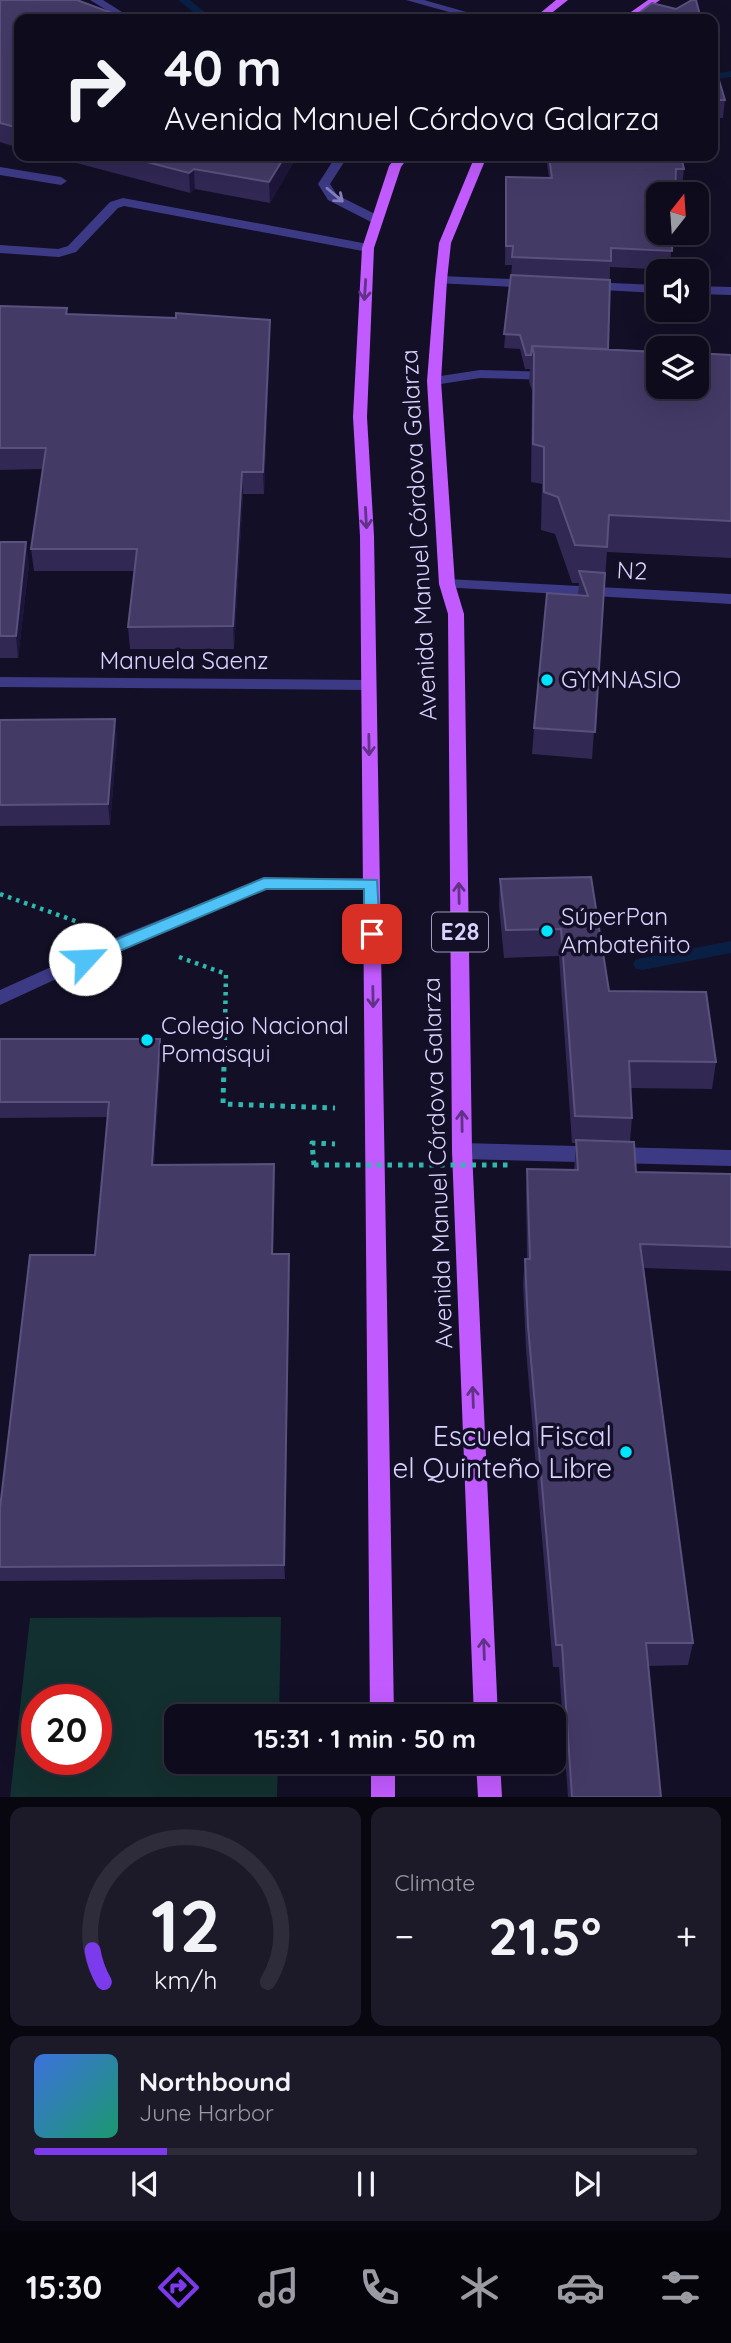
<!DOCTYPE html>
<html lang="en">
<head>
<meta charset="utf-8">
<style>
	body { margin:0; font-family:Quicksand,sans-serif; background:#1c1929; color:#f1f3f6; height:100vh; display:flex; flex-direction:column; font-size:26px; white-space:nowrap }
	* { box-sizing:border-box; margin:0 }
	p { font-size:23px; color:#9b9ba3 }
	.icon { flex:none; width:38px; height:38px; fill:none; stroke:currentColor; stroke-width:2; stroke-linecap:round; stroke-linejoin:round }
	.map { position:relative; height:1797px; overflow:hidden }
	.drawer { display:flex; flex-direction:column; gap:10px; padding:10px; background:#08060f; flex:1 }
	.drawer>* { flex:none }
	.guide { position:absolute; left:14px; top:14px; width:704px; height:147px; border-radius:14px; box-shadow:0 7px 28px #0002,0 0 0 2px #2e2b3b; background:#0e0b1c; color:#f1f3f6; overflow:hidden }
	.needle { width:46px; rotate:17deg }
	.fabs { position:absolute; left:646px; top:182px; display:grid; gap:14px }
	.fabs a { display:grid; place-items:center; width:63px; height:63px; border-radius:14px; background:#0e0b1c; box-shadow:0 7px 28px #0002,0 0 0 2px #2e2b3b; font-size:35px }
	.speed { position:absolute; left:21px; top:1684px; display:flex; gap:14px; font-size:35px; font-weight:700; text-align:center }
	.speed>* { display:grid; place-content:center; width:91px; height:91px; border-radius:50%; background:#0e0b1c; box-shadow:0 7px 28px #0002,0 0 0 2px #2e2b3b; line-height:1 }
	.speed .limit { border:10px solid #d22; background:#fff; color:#111 }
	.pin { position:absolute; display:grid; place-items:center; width:60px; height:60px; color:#fff; margin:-30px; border-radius:14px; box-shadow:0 4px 10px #0006 }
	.me { position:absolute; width:77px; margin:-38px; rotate:65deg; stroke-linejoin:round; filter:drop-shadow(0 0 5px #0008) }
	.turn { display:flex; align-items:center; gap:24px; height:147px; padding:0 35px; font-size:32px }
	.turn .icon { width:91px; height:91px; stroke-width:2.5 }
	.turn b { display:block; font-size:49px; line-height:60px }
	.big { font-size:52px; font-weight:800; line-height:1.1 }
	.drawer .widget { flex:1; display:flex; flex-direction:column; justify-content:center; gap:10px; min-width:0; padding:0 24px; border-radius:14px; background:#1c1929 }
	.drawer .dial { align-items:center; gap:0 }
	.dial svg { height:182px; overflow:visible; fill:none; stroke:#2e2b3b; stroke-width:7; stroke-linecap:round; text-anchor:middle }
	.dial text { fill:#f1f3f6; stroke:none }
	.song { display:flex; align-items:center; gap:21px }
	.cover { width:84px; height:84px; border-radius:10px; background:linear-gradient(135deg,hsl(220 70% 55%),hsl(160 70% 35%)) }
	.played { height:7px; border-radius:4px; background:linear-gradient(90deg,#7c3aed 20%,#2e2b3b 20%) }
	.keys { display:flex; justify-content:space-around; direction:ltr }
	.heat { display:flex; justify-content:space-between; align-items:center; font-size:38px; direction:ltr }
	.drawer .tiles { flex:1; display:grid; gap:10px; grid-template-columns:1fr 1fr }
	.widget:last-child { grid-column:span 2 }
	.trip { position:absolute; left:164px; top:1704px; width:402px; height:70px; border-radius:14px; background:#0e0b1c; box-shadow:0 7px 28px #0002,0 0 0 2px #2e2b3b; font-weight:800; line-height:70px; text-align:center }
	.tabs { display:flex; height:112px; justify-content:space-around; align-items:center; background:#06040b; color:#9b9ba3 }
	.tabs .icon { width:49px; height:49px }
	.tabs .selected { color:#7c3aed }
	.tabs b { font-size:32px; color:#f1f3f6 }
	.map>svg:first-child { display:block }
</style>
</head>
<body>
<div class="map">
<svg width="731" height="1797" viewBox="0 0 731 1797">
	<rect width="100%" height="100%" fill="#130f26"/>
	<path fill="#12302f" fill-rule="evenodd" d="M281 1617 279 1717H177V1762H278L277 1797H10L30 1618ZM37 1699H96V1759H37Z"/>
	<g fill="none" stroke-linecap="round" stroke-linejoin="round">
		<path fill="#0a1f44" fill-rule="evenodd" d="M178 0H190L213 19H202Z
			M731 71V77L712 80V74Z
			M731 941V953L642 970 636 969 633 964 636 959 642 958Z"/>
		<path stroke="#2fb8b0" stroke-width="4.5" stroke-dasharray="3.5 5" stroke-linecap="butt" d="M0 894 78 922
			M179 957 226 974 225 1026"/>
		<path stroke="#2fb8b0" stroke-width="5" stroke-dasharray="4.5 6" stroke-linecap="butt" d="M225 1025 223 1104 335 1108
			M314 1165 312 1143 335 1144"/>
		<path fill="#3d3a85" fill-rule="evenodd" d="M90 0H103L133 19H121Z
			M406 0H424L491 19H474Z
			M336 156H348L330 184 337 195 381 217V223H373L328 200 318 184Z
			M0 167 61 177 67 181 61 185 0 175Z
			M123 198 368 244 374 248 368 252 124 206 118 208 76 252 59 257 0 253V245L58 249 68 246 110 202Z
			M441 276 532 280 538 284 532 288 436 283 435 280Z
			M588 282 658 285V293L583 289V283Z
			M696 286 731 287V295L696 294Z
			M480 370 552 372 559 376 552 380 480 378 434 385 427 381 434 377Z
			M447 579 731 594V604L442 587 439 584 442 581Z
			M0 677 368 680 376 685 368 690 0 687Z
			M264 878H371L380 884 371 890H266L134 943 0 1005V990L122 935Z
			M462 1143 731 1150V1166L462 1159 455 1156 452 1151 455 1146Z"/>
		<path fill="#c25bff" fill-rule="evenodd" d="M556 0H568L544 19H533Z
			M648 0H660L633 19H621Z
			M397 156H409L401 167 374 248 367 417 374 536 394 1717H370L360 536 353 417 362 248 389 166Z
			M475 156H487L451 243 447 280 441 381 455 584 464 614 472 1151 498 1717H474L452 1151 448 614 439 584 427 381 435 280 439 243Z
			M371 1762H395V1797H371Z
			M476 1762H500L502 1797H478Z"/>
		<path stroke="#2fb8b0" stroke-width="5" stroke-dasharray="4.5 6" stroke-linecap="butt" d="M314 1165H510"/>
	</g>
	<path fill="#312854" d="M0 0 120 16V19H19V148L0 142Z
		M712 57 725 100 723 118H712Z
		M50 156H297L270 203 195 189 190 193Z
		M546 156H681L684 169 682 187H675L670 270 610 267 608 349 731 355V558L607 552 592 759 532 754 534 728 578 595 579 583H572L555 534 541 530 542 484 531 482 532 390 529 382 530 369H525L520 349 504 348 512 265H505L506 177 549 178Z
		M0 306 67 308 68 314 176 318 270 320V341L264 494H243L234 649H130L128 627 134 571H34L31 549 43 469 0 470Z
		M0 542 29 564 18 658H0Z
		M115 719 117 739 110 825 0 826V720Z
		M591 877 609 991 716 1062 712 1089 630 1088 632 1118 630 1142 636 1172 731 1174V1271L644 1268 693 1643 688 1665 648 1666 661 1797H568L559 1667H553L526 1350 523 1283 525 1259H527L526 1193 527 1169 574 1170 576 1143H572L559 956 504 958 499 906 500 879Z
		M0 1039 161 1054 154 1165 275 1179 273 1254H289V1269L285 1579 0 1581V1508L95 1255 108 1117 0 1118Z"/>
	<path fill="#1d163a" d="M285 156H297L270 203 269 182Z
		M194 169 195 189 190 193 189 173Z
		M270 320V341L264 494 263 472Z
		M242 472 243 494 234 649 233 626Z
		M26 542 29 564 18 658 16 636Z
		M115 719 117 739 110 825 108 804Z
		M160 1039 161 1054 153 1180 152 1165Z
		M274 1164 275 1179 273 1269 272 1254Z
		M289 1254V1269L285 1579 284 1565Z"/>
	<path fill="#433a66" stroke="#5a527e" stroke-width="2" d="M0 0H77L120 16 113 19H19V128L0 123Z
		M692 0H696L701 19H631L652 3 676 9Z
		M712 57 725 100H712Z
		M124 156H285L269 182 194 169 189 173Z
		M549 156H681L684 169H676L675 194H658V233H673L672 251 611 248V261L512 257 513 246H506V177L552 178Z
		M511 275 610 280 608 349 532 346 531 355H526L520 335 504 334Z
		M0 306 67 308 66 314 176 318V313L270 320 263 472H242L233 626 128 627 137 549H31L46 448H0Z
		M532 346 658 352V387H696V353L731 355V521L609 515 607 547 575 545 558 497 544 492V447L533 444 534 354Z
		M0 542H26L16 636H0Z
		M579 571 605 573 595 732 534 728 547 593 588 596Z
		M115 719 108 804 0 805V720Z
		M591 877 609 991 706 992 716 1062 629 1061 632 1118 575 1116 561 929 506 930 500 879Z
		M0 1039H160L152 1165 274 1164 272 1254H289L284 1565 0 1567V1508L30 1255H95L109 1102H0Z
		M576 1140 634 1142 636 1172 731 1174V1247L640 1244 693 1643H646L661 1797H572L562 1645H556L528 1326 525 1259H530L527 1169 578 1170Z"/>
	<defs><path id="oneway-shaft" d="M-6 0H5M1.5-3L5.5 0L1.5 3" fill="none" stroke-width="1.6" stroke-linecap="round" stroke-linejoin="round" transform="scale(1.75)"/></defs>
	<use stroke="#837fbc" href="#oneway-shaft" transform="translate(335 195) rotate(40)"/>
	<g stroke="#623188">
		<use href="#oneway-shaft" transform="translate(365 290) rotate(94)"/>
		<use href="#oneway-shaft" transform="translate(366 518) rotate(87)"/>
		<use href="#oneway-shaft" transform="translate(369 745) rotate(89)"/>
		<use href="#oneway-shaft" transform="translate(459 893) rotate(-91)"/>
		<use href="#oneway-shaft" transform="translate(373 997) rotate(89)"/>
		<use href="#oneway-shaft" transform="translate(462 1121) rotate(-91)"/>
		<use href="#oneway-shaft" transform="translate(473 1397) rotate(-92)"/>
		<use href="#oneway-shaft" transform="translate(484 1649) rotate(-92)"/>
	</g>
	<path fill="#4fc3f7" stroke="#337fa1" stroke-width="2" d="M264 878 377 880 380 934 372 939 364 934V889H266L91 963H79L77 959 79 955Z"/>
	<g fill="#00e5ff" stroke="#130f26" stroke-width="2.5">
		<circle cx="547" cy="680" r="7"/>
		<circle cx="547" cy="931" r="7"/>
		<circle cx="147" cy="1040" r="7"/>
		<circle cx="626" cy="1452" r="7"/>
	</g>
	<g text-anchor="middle" stroke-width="7" stroke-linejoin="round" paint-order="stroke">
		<rect fill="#130f26" stroke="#9e99be" stroke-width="2" x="432" y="912.5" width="56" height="39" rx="5"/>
		<g font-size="23" font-weight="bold" fill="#d9d4ff">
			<text x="460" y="940">E28</text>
		</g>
		<g font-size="24" fill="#d9d4ff" stroke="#130f26">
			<text transform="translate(419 535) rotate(-93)" y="8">Avenida Manuel Córdova Galarza</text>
			<text transform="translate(632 571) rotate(3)" y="8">N2</text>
			<text x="184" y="669">Manuela Saenz</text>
			<text transform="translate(438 1163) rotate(-92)" y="8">Avenida Manuel Córdova Galarza</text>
		</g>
		<g font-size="24" fill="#d9d4ff" stroke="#130f26" text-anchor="start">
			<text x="561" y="688">GYMNASIO</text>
			<text x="561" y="925">SúperPan<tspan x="561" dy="28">Ambateñito</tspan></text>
			<text x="161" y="1034">Colegio Nacional<tspan x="161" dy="28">Pomasqui</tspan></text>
		</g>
		<g font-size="28" fill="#d9d4ff" stroke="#130f26" text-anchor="end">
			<text x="612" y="1446">Escuela Fiscal<tspan x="612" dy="32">el Quinteño Libre</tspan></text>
		</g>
	</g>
</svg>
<div class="fabs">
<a><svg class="needle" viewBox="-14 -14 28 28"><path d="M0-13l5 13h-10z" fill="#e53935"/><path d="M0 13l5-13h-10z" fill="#9b9ba3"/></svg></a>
<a><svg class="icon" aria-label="sound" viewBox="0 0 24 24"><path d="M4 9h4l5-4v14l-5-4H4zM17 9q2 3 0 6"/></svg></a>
<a><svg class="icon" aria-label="layers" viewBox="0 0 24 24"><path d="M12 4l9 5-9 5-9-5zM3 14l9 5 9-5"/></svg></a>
</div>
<div class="speed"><div class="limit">20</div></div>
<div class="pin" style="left:372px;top:934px;background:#d93025"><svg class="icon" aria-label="arrive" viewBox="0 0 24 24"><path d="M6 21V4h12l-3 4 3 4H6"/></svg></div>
<svg class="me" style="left:85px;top:959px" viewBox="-20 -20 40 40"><circle r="19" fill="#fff"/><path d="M0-13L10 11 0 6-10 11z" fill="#4fc3f7"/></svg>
<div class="trip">15:31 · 1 min · 50 m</div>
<div class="guide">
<div class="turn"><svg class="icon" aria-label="right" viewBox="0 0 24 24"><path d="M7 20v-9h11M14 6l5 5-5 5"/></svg><div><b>40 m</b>Avenida Manuel Córdova Galarza</div></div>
</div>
</div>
<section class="drawer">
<div class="tiles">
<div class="widget dial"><svg viewBox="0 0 100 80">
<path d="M14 69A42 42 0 1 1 86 69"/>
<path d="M14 69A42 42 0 0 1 9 55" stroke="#7c3aed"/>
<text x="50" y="56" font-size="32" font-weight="700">12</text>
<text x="50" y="72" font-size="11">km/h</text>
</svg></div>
<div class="widget"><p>Climate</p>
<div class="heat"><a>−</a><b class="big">21.5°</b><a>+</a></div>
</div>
<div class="widget">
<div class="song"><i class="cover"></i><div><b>Northbound</b><p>June Harbor</p></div></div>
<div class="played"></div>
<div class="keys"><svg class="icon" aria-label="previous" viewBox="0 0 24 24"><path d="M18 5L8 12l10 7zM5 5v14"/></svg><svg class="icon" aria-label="pause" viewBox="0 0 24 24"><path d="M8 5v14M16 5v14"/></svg><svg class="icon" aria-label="next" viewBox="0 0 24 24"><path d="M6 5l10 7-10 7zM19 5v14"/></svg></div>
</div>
</div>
</section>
<nav class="tabs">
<b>15:30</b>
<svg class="icon selected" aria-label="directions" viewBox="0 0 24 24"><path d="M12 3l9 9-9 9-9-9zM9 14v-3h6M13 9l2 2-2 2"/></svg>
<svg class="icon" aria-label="music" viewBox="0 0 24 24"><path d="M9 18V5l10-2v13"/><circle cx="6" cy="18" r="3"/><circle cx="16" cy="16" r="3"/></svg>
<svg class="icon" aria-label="phone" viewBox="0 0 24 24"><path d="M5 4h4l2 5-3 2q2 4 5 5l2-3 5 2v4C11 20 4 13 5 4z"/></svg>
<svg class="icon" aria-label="climate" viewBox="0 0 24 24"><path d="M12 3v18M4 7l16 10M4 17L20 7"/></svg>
<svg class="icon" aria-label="car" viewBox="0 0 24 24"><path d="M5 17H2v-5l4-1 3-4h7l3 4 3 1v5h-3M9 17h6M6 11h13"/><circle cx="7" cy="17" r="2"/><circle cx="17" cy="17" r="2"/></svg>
<svg class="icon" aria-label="filters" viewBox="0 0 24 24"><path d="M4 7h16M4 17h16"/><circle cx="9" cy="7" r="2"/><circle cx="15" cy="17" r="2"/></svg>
</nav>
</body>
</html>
